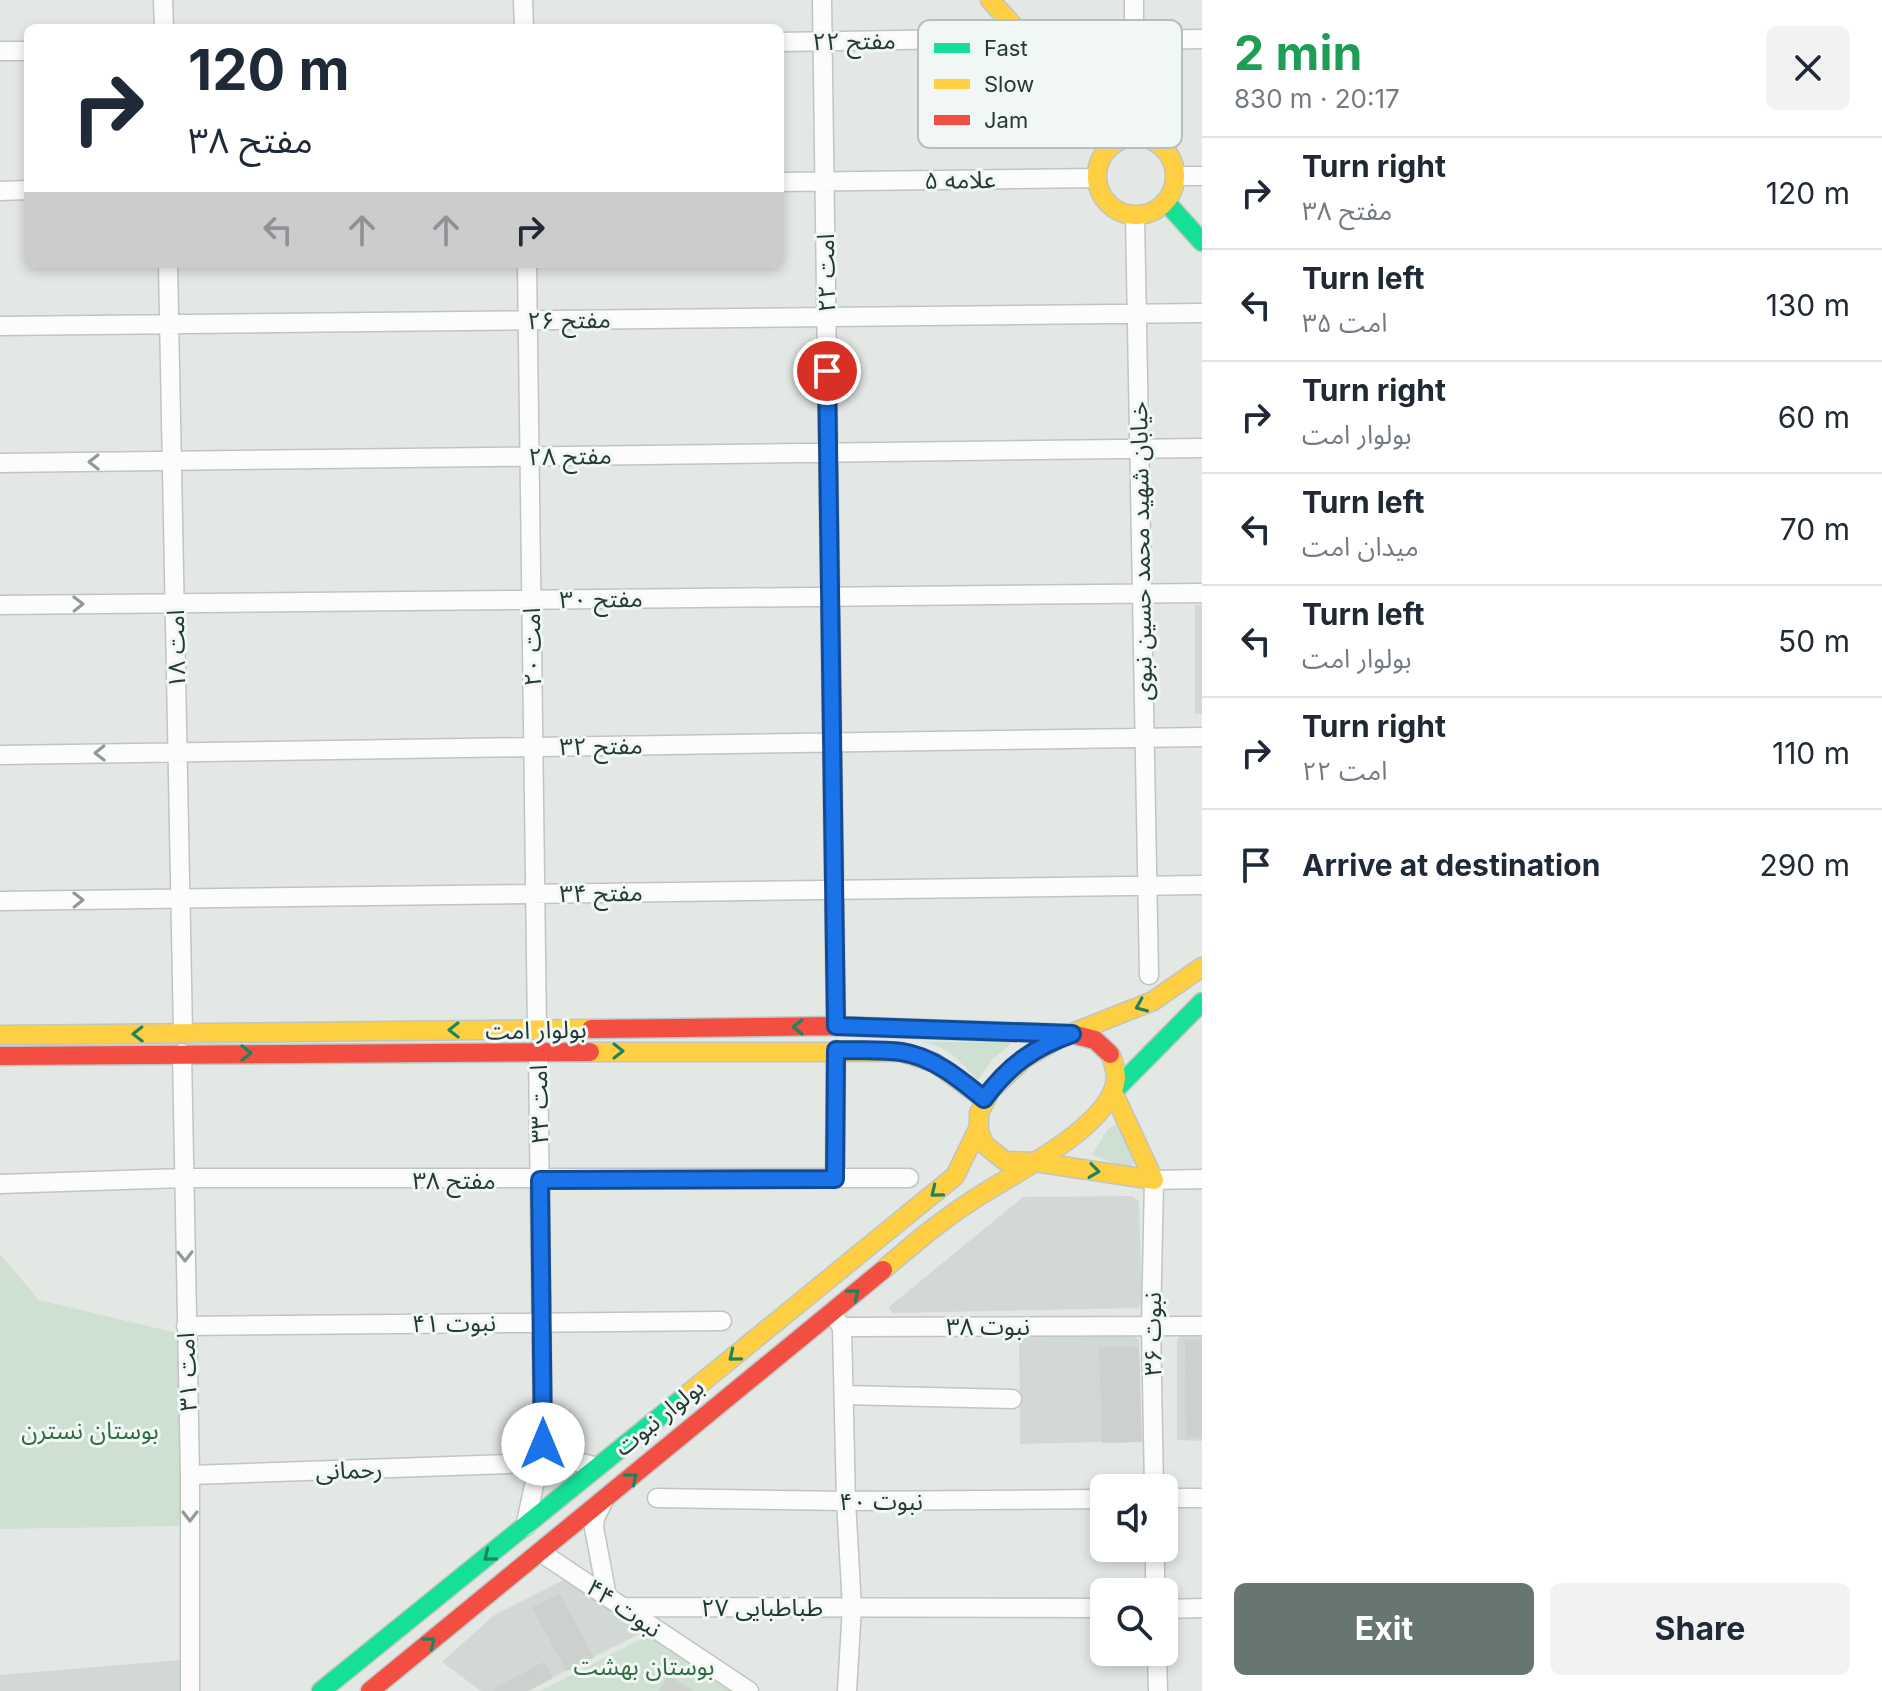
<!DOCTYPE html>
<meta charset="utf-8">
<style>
body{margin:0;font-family:Inter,"Noto Sans Arabic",sans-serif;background:#f2f2f3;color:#1f2937;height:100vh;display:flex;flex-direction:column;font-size:30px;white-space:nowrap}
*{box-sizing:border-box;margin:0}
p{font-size:26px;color:#747a83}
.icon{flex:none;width:44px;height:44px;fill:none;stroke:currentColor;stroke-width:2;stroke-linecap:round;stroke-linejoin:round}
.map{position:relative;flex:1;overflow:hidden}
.details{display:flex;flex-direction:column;background:#fff;width:680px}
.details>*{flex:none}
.banner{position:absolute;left:24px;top:24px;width:760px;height:244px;border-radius:12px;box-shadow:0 4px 12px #0003;background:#fff;color:#1f2937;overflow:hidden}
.fabs{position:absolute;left:1090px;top:1474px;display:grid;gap:16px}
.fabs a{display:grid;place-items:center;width:88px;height:88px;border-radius:12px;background:#fff;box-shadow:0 4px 12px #0003;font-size:40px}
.pin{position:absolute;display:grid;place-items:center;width:68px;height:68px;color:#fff;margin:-34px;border:4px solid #fff;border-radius:50%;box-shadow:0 2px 8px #0007}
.me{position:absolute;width:88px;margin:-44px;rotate:0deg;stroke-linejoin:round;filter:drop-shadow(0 0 6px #0008)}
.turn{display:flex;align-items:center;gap:28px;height:168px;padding:0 32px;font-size:36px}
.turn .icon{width:104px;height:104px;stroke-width:2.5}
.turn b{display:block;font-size:56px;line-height:68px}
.lanes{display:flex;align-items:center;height:76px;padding:0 32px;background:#0003;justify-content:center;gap:40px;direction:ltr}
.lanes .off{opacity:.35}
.round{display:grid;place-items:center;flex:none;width:84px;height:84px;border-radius:12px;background:#f2f2f3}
.summary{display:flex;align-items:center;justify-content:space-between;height:136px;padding:0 32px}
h1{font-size:48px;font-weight:700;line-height:60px;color:#1e9e55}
.action{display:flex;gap:16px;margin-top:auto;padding:16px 32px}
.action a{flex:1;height:92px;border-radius:12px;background:#677670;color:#fff;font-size:32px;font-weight:700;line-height:92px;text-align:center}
.action a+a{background:#f2f2f3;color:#1f2937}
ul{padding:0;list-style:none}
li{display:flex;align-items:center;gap:24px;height:112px;padding:0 32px;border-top:2px solid #e0e1e3}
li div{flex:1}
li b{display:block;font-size:30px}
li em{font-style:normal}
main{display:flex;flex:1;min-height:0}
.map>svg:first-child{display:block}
</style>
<main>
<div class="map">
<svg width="1202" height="1691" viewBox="0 0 1202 1691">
<rect width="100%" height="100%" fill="#e3e8e5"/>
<path fill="#d2d9d5" d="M 1195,605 L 1202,605 L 1202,714 L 1195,714 Z
M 1132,1196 L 1139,1201 L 1142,1302 L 1138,1308 L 892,1313 L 889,1307 L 1023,1197 Z
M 1132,1334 L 1139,1340 L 1141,1441 L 1020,1444 L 1019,1335 Z
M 1185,1334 L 1202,1334 L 1202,1441 L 1177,1440 L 1177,1339 Z
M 567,1578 L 641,1633 L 526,1691 L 481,1691 L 442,1662 L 493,1616 Z
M 181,1660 L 182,1691 L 0,1691 L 0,1675 Z"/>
<path fill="#cee0d1" d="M 923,1042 L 1013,1042 L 992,1060 L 977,1081 C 962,1062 948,1047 923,1042 Z
M 1122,1121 L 1140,1158 L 1129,1169 L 1092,1155 L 1108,1129 Z
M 0,1254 L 39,1300 L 181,1334 L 180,1526 L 0,1529 Z
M 649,1635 L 730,1691 L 540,1691 Z"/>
<path fill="#ccd1ce" stroke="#ccd1ce" stroke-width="2" d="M 1186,1341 L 1202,1341 L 1202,1436 L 1187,1436 Z
M 1100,1348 L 1138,1348 L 1141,1441 L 1103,1442 Z
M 559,1595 L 593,1657 L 567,1670 L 533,1608 Z
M 544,1663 L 551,1678 L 526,1691 L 496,1691 L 495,1689 Z
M 669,1676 L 691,1691 L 660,1691 Z"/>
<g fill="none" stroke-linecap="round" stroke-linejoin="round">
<defs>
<path id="street" d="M 163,0 L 164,28
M 523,0 L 524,28
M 822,0 L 836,1026
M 1134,0 L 1134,136
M 1134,40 L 1202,39
M 780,42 L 1023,38
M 0,51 L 28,51
M 1176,176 L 1202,176
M 780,182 L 1096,178
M 0,191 L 28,190
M 1135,216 L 1149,975
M 168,264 L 183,1033
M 527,264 L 537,1030
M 0,326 L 1202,313
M 0,463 L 1202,448
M 0,605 L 1202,593
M 0,755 L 1202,737
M 0,901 L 1202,885
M 182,1053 L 190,1475 L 190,1691
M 835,1179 L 836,1050
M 0,1184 L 184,1178 L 909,1178
M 831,1313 L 842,1327 L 1202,1326
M 186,1326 L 722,1321
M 842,1327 L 846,1501 L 852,1607 L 847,1691
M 844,1395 L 1012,1399
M 543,1444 L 563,1458 L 597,1467
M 190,1475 L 509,1464
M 1154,1488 L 1151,1325 L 1154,1180 L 1202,1179
M 657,1498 L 846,1501 L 1104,1499
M 1164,1498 L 1202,1498
M 603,1502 L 595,1518 L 594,1528 L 607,1596
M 525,1527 L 543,1444 L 538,1052
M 1155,1548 L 1155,1592
M 540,1552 L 749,1691
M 624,1607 L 1104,1608
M 1164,1609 L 1202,1608
M 1157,1652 L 1158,1691"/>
<path id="fast" d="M 1166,202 L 1202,242
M 1113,1092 L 1202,1002
M 321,1691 L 689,1393"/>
<path id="slow" d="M 990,0 L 1118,140
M1097 176a39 39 0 1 1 78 0a39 39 0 1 1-78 0Z
M 0,1035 L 591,1029
M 590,1052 L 901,1052 L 935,1063 L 984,1099
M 1113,1092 L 1154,1180
M 1154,1180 L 1035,1162 L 1005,1161 L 984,1144 L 979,1131 L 979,1113 L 991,1090 L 1024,1059 L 1062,1037 L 1153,1001 L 1202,967
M 883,1270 C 911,1246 939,1222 970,1202 C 1007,1176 1112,1128 1116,1078 C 1116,1071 1113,1060 1110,1054
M 689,1393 L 955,1176 L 978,1129"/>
<path id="jam" d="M 591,1029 L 836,1026 L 1072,1034 L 1095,1040 L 1110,1054
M 0,1056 L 590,1052
M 370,1691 L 883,1270"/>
</defs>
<use href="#street" stroke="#c0c5c2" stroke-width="21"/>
<use href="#fast" stroke="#c0c5c2" stroke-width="21"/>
<use href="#slow" stroke="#c0c5c2" stroke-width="21"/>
<use href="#jam" stroke="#c0c5c2" stroke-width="21"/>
<use href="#street" stroke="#fbfcfb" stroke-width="18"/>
<use href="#fast" stroke="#16e098" stroke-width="18"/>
<use href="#slow" stroke="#ffcf43" stroke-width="18"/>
<use href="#jam" stroke="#f24e42" stroke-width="18"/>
</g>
<defs><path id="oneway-chevron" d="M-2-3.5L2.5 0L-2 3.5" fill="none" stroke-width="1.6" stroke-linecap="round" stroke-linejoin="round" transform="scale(2)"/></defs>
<g stroke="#909a96">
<use href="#oneway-chevron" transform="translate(94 462) rotate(179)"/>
<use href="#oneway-chevron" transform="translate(78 604) rotate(-1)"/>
<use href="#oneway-chevron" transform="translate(100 753) rotate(179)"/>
<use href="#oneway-chevron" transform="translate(78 900) rotate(-1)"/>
<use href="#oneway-chevron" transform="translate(185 1256) rotate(89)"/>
<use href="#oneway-chevron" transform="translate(190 1516) rotate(90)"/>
</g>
<g stroke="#1e845f">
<use href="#oneway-chevron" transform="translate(1141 1006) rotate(157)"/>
<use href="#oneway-chevron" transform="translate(798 1027) rotate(179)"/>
<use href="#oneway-chevron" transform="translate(454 1030) rotate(179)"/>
<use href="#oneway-chevron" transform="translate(138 1034) rotate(179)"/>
<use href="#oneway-chevron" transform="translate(618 1051)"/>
<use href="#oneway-chevron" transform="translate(246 1053)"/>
<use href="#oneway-chevron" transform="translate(1094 1171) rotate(8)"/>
<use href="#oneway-chevron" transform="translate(936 1192) rotate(141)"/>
<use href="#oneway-chevron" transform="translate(854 1294) rotate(-39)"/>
<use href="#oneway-chevron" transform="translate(734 1356) rotate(141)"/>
<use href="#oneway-chevron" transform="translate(632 1478) rotate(-40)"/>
<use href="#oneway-chevron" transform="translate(489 1556) rotate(141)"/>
<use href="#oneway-chevron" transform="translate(430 1642) rotate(-39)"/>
</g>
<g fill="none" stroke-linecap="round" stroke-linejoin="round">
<defs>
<path id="route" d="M 543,1444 L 540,1180 L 835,1179 L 836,1050 C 857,1051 880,1049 901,1052 C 932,1056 960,1079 984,1099 C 1008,1066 1034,1047 1072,1034 L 836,1026 L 827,371"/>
</defs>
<use href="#route" stroke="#114b97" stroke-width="20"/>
<use href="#route" stroke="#1a73e8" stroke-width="14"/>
</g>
<g text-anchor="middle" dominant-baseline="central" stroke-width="6" stroke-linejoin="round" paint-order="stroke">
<g font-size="24" fill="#243931" stroke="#f1f7f4">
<text transform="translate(854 41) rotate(-1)">مفتح ۲۲</text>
<text transform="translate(960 180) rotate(-1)">علامه ۵</text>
<text transform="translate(826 273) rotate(-91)">امت ۲۲</text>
<text transform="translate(569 320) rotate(-1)">مفتح ۲۶</text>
<text transform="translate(570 456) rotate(-1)">مفتح ۲۸</text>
<text transform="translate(1141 551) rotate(-91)">خیابان شهید محمد حسین نبوی</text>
<text transform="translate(601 599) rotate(-1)">مفتح ۳۰</text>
<text transform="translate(532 647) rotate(-91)">امت ۲۰</text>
<text transform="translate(176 649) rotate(-91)">امت ۱۸</text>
<text transform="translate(601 746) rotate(-1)">مفتح ۳۲</text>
<text transform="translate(601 893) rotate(-1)">مفتح ۳۴</text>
<text transform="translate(536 1030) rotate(-1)">بولوار امت</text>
<text transform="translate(539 1104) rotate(-91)">امت ۳۳</text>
<text x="454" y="1180">مفتح ۳۸</text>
<text transform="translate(454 1323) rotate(-1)">نبوت ۴۱</text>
<text x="988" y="1326">نبوت ۳۸</text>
<text transform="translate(1152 1334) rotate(-90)">نبوت ۳۶</text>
<text transform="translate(187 1372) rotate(-92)">امت ۳۱</text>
<text transform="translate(659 1417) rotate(-39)">بولوار نبوت</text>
<text transform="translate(349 1470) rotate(-2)">رحمانی</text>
<text x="881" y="1501">نبوت ۴۰</text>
<text x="762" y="1607">طباطبایی ۲۷</text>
<text transform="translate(624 1608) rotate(34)">نبوت ۴۴</text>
</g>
<g font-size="24" fill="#326b43" stroke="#f1f7f4">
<text x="90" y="1430">بوستان نسترن</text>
<text x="644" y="1666">بوستان بهشت</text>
</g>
</g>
<rect x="918" y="20" width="264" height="128" rx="12" fill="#f1f7f4" stroke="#b4beba" stroke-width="2"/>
<rect x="934" y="43" width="36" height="10" fill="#16e098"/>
<rect x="934" y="79" width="36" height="10" fill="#ffcf43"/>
<rect x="934" y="115" width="36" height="10" fill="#f24e42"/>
<g font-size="22" fill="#243931">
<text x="984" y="56">Fast</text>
<text x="984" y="92">Slow</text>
<text x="984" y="128">Jam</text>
</g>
</svg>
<div class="fabs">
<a><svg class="icon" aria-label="sound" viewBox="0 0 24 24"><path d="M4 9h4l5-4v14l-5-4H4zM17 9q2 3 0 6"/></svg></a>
<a><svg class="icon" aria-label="search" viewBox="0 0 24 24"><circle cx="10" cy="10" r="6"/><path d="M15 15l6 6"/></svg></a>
</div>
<div class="pin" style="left:827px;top:371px;background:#d93025"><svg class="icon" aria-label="arrive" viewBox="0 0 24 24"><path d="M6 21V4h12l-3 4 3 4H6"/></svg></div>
<svg class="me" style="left:543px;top:1444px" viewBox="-20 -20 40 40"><circle r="19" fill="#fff"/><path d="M0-13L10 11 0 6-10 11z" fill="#1a73e8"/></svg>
<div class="banner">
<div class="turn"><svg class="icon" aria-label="right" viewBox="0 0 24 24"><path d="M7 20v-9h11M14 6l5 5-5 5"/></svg><div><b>120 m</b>مفتح ۳۸</div></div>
<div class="lanes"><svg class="icon off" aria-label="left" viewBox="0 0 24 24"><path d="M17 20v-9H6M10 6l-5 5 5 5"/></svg><svg class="icon off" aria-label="ahead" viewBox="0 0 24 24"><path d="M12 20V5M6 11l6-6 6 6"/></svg><svg class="icon off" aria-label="ahead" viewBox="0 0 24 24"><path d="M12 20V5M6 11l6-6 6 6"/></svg><svg class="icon" aria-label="right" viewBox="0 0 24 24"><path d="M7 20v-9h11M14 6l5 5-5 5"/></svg></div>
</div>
</div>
<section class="details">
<div class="summary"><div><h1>2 min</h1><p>830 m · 20:17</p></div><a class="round"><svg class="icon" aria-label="close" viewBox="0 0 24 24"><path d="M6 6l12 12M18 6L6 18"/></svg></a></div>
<ul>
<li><svg class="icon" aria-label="right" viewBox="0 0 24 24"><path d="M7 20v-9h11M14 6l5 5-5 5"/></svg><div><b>Turn right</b><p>مفتح ۳۸</p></div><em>120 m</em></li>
<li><svg class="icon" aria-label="left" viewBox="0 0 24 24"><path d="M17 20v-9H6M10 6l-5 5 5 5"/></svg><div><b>Turn left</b><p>امت ۳۵</p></div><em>130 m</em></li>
<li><svg class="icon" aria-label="right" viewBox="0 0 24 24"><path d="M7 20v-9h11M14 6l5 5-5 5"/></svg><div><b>Turn right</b><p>بولوار امت</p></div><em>60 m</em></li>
<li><svg class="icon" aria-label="left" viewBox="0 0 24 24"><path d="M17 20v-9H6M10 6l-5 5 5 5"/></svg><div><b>Turn left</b><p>میدان امت</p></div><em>70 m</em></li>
<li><svg class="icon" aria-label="left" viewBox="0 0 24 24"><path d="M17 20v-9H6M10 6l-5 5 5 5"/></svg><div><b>Turn left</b><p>بولوار امت</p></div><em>50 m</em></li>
<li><svg class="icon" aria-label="right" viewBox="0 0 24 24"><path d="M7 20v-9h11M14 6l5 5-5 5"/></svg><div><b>Turn right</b><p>امت ۲۲</p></div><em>110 m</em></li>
<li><svg class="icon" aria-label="arrive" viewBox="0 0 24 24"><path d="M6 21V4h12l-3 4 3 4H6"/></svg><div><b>Arrive at destination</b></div><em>290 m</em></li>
</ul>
<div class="action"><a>Exit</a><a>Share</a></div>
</section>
</main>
